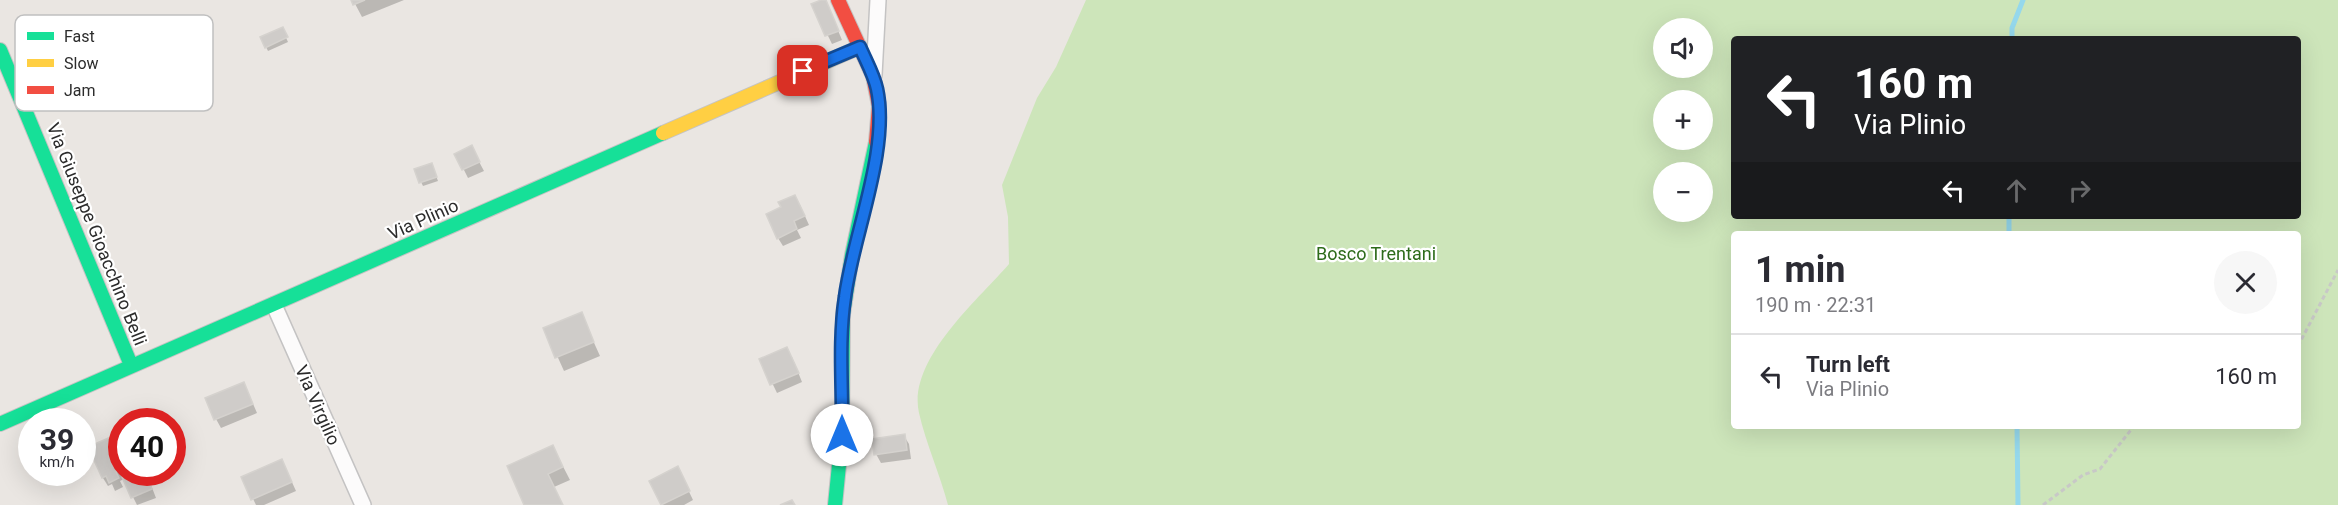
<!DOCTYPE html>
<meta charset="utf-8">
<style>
body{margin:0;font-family:Roboto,sans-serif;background:#f7f7f7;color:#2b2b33;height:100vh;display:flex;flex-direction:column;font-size:22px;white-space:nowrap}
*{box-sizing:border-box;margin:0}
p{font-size:20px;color:#7c7c81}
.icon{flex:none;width:33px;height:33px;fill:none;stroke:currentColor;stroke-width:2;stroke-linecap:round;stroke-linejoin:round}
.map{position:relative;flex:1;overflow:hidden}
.drawer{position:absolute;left:1731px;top:231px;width:570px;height:198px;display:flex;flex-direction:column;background:#fff;border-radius:6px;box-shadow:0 6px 24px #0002}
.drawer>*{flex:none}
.top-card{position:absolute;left:1731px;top:36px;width:570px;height:183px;border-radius:6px;box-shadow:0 6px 24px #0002;background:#202124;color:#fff;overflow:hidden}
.controls{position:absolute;left:1653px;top:18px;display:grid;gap:12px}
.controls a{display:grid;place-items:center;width:60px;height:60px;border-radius:50%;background:#fff;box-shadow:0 6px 24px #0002;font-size:30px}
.speed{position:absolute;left:18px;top:408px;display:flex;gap:12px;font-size:30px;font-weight:700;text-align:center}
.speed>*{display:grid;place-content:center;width:78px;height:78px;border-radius:50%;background:#fff;box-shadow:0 6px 24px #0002;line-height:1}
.speed small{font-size:15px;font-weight:400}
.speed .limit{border:9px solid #d22;background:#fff;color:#111}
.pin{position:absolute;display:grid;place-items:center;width:51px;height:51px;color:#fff;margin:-26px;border-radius:12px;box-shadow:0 3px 9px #0006}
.me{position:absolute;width:66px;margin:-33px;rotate:0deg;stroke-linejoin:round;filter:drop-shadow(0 0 4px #0008)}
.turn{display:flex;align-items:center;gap:21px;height:126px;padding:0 24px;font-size:27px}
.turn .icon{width:78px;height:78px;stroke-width:2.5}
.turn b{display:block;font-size:42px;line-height:51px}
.lanes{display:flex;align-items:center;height:57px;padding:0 24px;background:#0003;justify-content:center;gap:30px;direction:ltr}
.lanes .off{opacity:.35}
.round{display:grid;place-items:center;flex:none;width:63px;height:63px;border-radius:32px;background:#f7f7f7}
.headline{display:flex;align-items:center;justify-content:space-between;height:102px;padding:0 24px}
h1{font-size:36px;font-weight:700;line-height:45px}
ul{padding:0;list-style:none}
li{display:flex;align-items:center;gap:18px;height:84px;padding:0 24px;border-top:2px solid #e1e1e2}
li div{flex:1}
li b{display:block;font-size:22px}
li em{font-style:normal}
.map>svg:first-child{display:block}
</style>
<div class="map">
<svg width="2338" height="505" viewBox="0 0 2338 505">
<rect width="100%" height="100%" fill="#eae6e2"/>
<path fill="#cde5ba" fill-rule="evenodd" d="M 1086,0 L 2338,0 L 2338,505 L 948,505 C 940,474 926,444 919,413 C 907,360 978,300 1009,264 L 1008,217 L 1002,185 L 1037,98 L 1056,67 ZM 1664,28 L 1702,28 L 1702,68 L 1664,68 ZM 1734,39 L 2298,39 L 2298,216 L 1734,216 ZM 1664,100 L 1702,100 L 1702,140 L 1664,140 ZM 1664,172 L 1702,172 L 1702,212 L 1664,212 ZM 1734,234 L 2298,234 L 2298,426 L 1734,426 Z"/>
<path fill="#0003" d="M 353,0 L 404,0 L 362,17 Z
M 813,5 L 829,9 L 842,40 L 832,44 Z
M 282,29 L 288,42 L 268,51 L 266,47 Z
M 456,154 L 476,156 L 484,171 L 468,178 Z
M 433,168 L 438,181 L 423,186 L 421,182 Z
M 800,205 L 809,225 L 797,230 L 801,238 L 783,246 L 778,238 Z
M 581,314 L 600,356 L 564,371 L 545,329 Z
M 792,357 L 802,382 L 777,393 L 761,360 Z
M 248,392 L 257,413 L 221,428 L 216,419 Z
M 904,436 L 909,444 L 911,459 L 881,463 L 876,454 Z
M 116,444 L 122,445 L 122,472 L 146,472 L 156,498 L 137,505 L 124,479 L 120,481 L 123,487 L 115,491 L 112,484 L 108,486 L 103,478 Z
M 553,447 L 570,480 L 554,487 L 563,505 L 526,505 Z
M 286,469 L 296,491 L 264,505 L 256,505 L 243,478 Z
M 682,477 L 693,500 L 684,505 L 662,505 L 651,482 Z"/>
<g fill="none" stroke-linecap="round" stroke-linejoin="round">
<path stroke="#95d8ec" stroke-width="5" d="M 2012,39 L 2012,28 L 2023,0
M 2009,234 L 2009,216
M 2017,426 L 2018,505"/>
</g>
<path fill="#cfccc9" stroke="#d5d2ce" stroke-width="1.5" d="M 351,0 L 365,0 L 353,5 Z
M 821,0 L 826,0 L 839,31 L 825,36 L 811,4 Z
M 283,27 L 288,37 L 265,48 L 260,37 Z
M 472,145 L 480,162 L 462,170 L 454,154 Z
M 432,163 L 437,177 L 419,183 L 414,169 Z
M 795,195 L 805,216 L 794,221 L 797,229 L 777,239 L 766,214 L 781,207 L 778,202 Z
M 582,312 L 594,342 L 555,358 L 543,328 Z
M 787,347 L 799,373 L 770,385 L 759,359 Z
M 244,382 L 253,404 L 214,420 L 205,398 Z
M 152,415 L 155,422 L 144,422 L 143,419 Z
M 905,434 L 907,450 L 874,455 L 872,439 Z
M 113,436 L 116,442 L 120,441 L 122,443 L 122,469 L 116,472 L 119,478 L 109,483 L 106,476 L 102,478 L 88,447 Z
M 553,445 L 563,467 L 548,474 L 563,505 L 524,505 L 507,466 Z
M 282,459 L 292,482 L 251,500 L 241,477 Z
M 678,466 L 690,491 L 661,505 L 649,481 Z
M 146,472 L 152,489 L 131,498 L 122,477 L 130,472 Z
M 792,500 L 795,505 L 780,505 Z"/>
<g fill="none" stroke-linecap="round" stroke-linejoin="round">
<defs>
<path id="street" d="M 874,75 L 878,0
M 274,305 L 363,505"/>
<path id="fast" d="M 0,50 L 131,365
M 0,424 L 663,133
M 835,505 L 842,435 L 843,314 L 852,255 L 876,142"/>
<path id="slow" d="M 663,133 L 860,47"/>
<path id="jam" d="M 838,0 L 873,76 L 879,106 L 876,142"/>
</defs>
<use href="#street" stroke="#c4c3c3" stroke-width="18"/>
<use href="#fast" stroke="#c4c3c3" stroke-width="16"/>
<use href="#slow" stroke="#c4c3c3" stroke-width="16"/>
<use href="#jam" stroke="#c4c3c3" stroke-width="16"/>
<path stroke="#c8c8c7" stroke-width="3" stroke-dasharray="4.5 3" stroke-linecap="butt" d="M 2298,346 L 2338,270
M 2043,505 L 2083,475 L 2100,469 L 2134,426"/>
<use href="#street" stroke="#fcfbfb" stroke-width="15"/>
<use href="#fast" stroke="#16e098" stroke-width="14"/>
<use href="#slow" stroke="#ffcf43" stroke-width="14"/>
<use href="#jam" stroke="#f24e42" stroke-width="14"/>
</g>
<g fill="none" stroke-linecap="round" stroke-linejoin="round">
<defs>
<path id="route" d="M 803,71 L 860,47 C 866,61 874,75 877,89 C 890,150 853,235 845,297 C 838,343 843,389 842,435"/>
</defs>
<use href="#route" stroke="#114b97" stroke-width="15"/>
<use href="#route" stroke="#1a73e8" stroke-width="10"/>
</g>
<g text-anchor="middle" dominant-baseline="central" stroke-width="4.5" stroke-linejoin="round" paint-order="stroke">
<g font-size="18" fill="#2c2c2c" stroke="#fff">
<text transform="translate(423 219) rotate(-24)">Via Plinio</text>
<text transform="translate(97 234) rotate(68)">Via Giuseppe Gioacchino Belli</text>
<text transform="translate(318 405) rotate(66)">Via Virgilio</text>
</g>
<g font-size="18" fill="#2d6b1a" stroke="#fff">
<text x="1376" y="253">Bosco Trentani</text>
</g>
</g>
<rect x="15" y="15" width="198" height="96" rx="9" fill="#fff" stroke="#c0c0c0" stroke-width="1.5"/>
<rect x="27" y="32" width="27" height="8" fill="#16e098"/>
<rect x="27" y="59" width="27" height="8" fill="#ffcf43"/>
<rect x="27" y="86" width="27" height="8" fill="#f24e42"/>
<g font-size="16" fill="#2c2c2c">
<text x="64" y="42">Fast</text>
<text x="64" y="69">Slow</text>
<text x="64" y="96">Jam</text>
</g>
</svg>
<div class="controls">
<a><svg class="icon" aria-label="sound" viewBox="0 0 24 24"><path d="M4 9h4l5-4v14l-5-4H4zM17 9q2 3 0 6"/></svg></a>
<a>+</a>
<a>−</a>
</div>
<div class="speed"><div>39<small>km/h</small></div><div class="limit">40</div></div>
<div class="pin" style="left:803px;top:71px;background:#d93025"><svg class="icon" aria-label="arrive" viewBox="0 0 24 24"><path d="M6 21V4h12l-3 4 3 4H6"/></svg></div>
<svg class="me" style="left:842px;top:435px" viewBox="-20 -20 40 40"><circle r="19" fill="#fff"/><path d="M0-13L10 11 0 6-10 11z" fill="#1a73e8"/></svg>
<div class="top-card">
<div class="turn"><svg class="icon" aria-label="left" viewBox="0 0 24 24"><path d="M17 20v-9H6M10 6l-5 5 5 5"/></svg><div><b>160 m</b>Via Plinio</div></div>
<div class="lanes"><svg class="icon" aria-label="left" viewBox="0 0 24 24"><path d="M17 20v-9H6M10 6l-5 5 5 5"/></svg><svg class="icon off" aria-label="ahead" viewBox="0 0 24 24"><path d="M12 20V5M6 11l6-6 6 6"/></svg><svg class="icon off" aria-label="right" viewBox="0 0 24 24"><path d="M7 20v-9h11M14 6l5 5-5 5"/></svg></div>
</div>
<section class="drawer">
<div class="headline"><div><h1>1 min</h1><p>190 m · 22:31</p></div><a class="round"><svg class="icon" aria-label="close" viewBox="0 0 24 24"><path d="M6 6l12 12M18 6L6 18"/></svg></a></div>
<ul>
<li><svg class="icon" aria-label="left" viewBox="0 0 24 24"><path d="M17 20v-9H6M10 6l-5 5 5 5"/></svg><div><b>Turn left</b><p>Via Plinio</p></div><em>160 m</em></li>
</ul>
</section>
</div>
